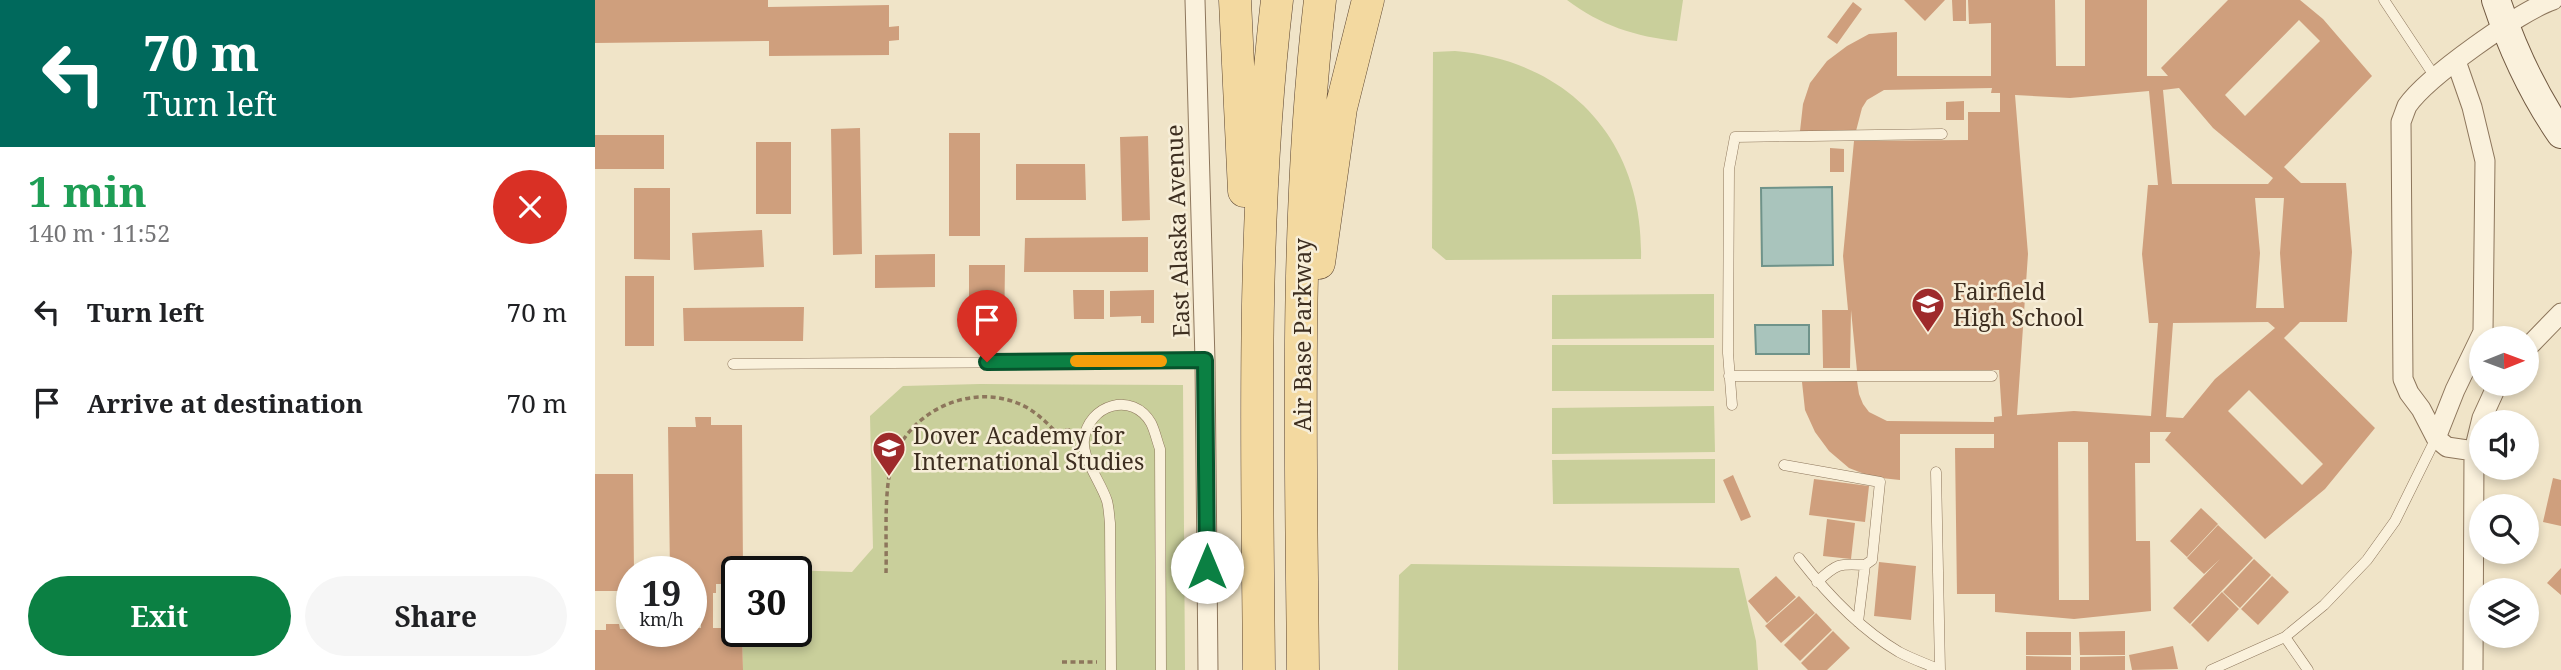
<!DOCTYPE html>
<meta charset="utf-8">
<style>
body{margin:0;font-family:"Noto Serif",serif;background:#f6f6f6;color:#202124;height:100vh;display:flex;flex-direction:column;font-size:26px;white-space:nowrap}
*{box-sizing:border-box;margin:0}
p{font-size:23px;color:#757577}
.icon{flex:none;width:38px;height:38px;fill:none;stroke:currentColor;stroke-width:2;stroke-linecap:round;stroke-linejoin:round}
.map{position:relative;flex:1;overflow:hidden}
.sheet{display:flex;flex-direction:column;background:#fff;width:595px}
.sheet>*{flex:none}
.banner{background:#00695c;color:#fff;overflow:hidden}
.needle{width:46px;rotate:89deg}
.fabs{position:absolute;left:1874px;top:326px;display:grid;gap:14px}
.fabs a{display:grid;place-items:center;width:70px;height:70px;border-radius:50%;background:#fff;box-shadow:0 4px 10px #0003;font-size:35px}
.speed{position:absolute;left:21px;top:556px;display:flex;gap:14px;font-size:35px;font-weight:700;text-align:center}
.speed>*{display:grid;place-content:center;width:91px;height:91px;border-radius:50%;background:#fff;box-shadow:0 4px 10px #0003;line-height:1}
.speed small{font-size:18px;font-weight:400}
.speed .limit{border:4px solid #111;border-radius:10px;background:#fff;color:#111}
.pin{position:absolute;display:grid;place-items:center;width:60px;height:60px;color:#fff;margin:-72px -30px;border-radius:50% 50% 50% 0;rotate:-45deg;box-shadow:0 0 7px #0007}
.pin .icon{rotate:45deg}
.me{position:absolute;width:77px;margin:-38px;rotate:0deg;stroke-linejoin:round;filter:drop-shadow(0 0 5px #0008)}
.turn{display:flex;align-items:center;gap:24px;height:147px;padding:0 28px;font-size:32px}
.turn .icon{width:91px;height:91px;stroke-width:2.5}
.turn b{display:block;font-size:49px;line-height:60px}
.round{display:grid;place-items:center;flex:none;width:74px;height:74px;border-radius:37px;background:#f6f6f6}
.overview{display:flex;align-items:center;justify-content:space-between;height:119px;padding:0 28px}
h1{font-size:42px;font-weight:700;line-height:52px;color:#1e9e55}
.cta{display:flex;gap:14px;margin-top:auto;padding:14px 28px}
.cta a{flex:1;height:80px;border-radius:42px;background:#0b8043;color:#fff;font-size:28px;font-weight:700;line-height:80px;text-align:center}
.cta a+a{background:#f6f6f6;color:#202124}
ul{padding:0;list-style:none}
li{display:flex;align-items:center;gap:21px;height:91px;padding:0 28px}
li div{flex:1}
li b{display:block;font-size:26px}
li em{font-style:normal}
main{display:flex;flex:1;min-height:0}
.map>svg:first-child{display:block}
</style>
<main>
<section class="sheet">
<div class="banner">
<div class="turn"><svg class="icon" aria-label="left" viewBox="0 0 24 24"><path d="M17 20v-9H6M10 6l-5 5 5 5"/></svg><div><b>70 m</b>Turn left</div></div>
</div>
<div class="overview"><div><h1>1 min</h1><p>140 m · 11:52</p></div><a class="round" style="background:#d93025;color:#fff"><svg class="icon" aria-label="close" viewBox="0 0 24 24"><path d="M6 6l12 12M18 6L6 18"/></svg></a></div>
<ul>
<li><svg class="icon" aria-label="left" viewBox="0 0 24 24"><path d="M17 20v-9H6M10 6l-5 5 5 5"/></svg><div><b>Turn left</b></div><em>70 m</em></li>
<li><svg class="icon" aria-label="arrive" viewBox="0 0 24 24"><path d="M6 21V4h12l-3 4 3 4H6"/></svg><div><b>Arrive at destination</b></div><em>70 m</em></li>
</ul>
<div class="cta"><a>Exit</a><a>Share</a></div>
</section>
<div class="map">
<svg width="1966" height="670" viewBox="0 0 1966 670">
<rect width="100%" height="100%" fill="#f0e4c8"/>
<path fill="#c9cf9b" d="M 972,0 L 1088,0 L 1082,41 C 1041,37 1005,25 972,0 Z
M 860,51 C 976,61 1049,142 1046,259 L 851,260 L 837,248 L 838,52 Z
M 1119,294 L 1119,338 L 957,339 L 957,295 Z
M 1119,345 L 1119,391 L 957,391 L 957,345 Z
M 385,384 L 588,385 L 590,670 L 148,670 L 147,632 L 201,632 L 201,572 L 181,572 L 189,570 L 257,572 L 278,548 L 275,416 L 308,386 Z
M 1119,406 L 1120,452 L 957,454 L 957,408 Z
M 1120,459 L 1120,503 L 958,504 L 957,460 Z
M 816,564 L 1144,568 L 1161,641 L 1163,670 L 803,670 L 804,575 Z"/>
<path fill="#a9c4bc" stroke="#6f938a" stroke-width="2" d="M 1237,187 L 1238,265 L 1167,266 L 1166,188 Z
M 1160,325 L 1214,325 L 1214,354 L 1161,354 Z"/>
<path fill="#cf9f7d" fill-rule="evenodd" d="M 0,0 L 173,0 L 173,7 L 294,5 L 294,27 L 304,26 L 304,40 L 294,41 L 294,55 L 174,56 L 174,41 L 0,43 Z
M 1309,0 L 1350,0 L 1330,21 Z
M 1357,0 L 1371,0 L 1371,21 L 1358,21 Z
M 1373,0 L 1460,0 L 1461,66 L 1490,66 L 1490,0 L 1552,0 L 1552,76 L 1573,76 L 1566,68 L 1633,0 L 1705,0 L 1728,19 L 1777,76 L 1689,167 L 1706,183 L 1751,183 L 1757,252 L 1752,322 L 1705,322 L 1689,338 L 1780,428 L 1730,489 L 1670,539 L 1570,440 L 1576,432 L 1555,432 L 1555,463 L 1540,463 L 1541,541 L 1555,541 L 1556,611 L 1479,619 L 1400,612 L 1400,594 L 1362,594 L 1360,448 L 1399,448 L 1399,434 L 1305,434 L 1305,480 L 1277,477 L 1254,468 L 1234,451 L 1220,432 L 1210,410 L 1207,382 L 1262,381 L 1264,394 L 1268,404 L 1274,412 L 1292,421 L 1399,422 L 1399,417 L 1407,416 L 1404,370 L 1262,371 L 1256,310 L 1255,368 L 1228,368 L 1228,365 L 1227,310 L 1253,310 L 1248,256 L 1259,141 L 1373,140 L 1373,112 L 1405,112 L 1405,93 L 1396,93 L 1397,88 L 1289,90 L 1272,100 L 1267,108 L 1261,131 L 1205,131 L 1208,104 L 1215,83 L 1232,61 L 1252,46 L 1274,34 L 1302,32 L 1302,76 L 1396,76 L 1396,23 L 1374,24 ZM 1704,20 L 1725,41 L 1650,116 L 1630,95 ZM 1584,88 L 1618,128 L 1678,178 L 1673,184 L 1577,184 L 1568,90 ZM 1554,91 L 1563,185 L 1553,185 L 1547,254 L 1554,323 L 1563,323 L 1556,416 L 1479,411 L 1422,415 L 1433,254 L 1420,95 L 1475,98 ZM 1660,198 L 1689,198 L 1685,253 L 1689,308 L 1661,308 L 1665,253 ZM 1673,322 L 1680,328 L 1620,379 L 1588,418 L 1571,417 L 1578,323 ZM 1654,390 L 1728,464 L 1707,485 L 1633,411 ZM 1463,442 L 1493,442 L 1494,600 L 1464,600 Z
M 1258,2 L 1267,9 L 1242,44 L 1232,37 Z
M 1369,101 L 1369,120 L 1351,120 L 1351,102 Z
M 265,128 L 267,254 L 238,255 L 236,129 Z
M 354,133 L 385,133 L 385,236 L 354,236 Z
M 0,135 L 69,135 L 69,169 L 0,169 Z
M 553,136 L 555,220 L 527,221 L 525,137 Z
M 161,142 L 196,142 L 196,214 L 161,214 Z
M 1235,148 L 1249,149 L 1249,172 L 1235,172 Z
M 421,164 L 490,164 L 491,200 L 421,200 Z
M 39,188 L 75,188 L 75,260 L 39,259 Z
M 167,230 L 169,267 L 99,270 L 97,233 Z
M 553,237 L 553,272 L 429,272 L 430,238 Z
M 340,254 L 340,287 L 280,288 L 280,255 Z
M 374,265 L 410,265 L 409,336 L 374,336 Z
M 30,276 L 59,276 L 59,346 L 30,346 Z
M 478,290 L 509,290 L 509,319 L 479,319 Z
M 559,290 L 559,323 L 546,323 L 546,316 L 515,317 L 515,291 Z
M 209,307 L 208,341 L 89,341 L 88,308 Z
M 100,417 L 116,417 L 116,425 L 147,425 L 148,572 L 142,572 L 142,584 L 121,584 L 121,593 L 118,593 L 118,628 L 142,628 L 142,632 L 147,632 L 148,670 L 0,670 L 0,630 L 11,630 L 11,624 L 24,624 L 25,629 L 37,629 L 37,632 L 96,632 L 96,628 L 106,628 L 106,593 L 102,593 L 102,585 L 96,585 L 96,572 L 75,572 L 73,427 L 101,427 Z
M 0,474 L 38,474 L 39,572 L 37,572 L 37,591 L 0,591 Z
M 1138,475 L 1156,517 L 1146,521 L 1128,480 Z
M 1958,478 L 1966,480 L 1966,526 L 1948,522 Z
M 1219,479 L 1274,486 L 1270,522 L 1214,515 Z
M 1606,508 L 1623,524 L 1592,557 L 1575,541 Z
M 1232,519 L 1260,523 L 1256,559 L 1228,556 Z
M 1623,525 L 1658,558 L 1595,624 L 1578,608 L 1625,559 L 1609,574 L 1592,558 Z
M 1659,559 L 1676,575 L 1645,608 L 1628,592 Z
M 1284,562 L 1321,566 L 1316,620 L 1279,616 Z
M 1966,568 L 1966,595 L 1952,583 Z
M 1181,576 L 1201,597 L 1172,623 L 1153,601 Z
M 1677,576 L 1694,592 L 1663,625 L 1646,609 Z
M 1627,592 L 1644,609 L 1613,642 L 1596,625 Z
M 1204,596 L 1220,613 L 1186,643 L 1170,626 Z
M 1221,613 L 1237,630 L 1205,661 L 1189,645 Z
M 1238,631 L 1255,648 L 1232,670 L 1213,670 L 1206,663 Z
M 1530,631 L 1530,655 L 1485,655 L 1484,632 Z
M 1431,632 L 1476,632 L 1476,655 L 1431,655 Z
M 1578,646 L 1583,669 L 1537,670 L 1534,655 Z
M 1431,656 L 1476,657 L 1476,670 L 1431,670 Z
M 1530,656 L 1530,670 L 1485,670 L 1485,657 Z"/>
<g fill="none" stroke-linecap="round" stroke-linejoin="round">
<defs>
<path id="lane" d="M 1789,0 L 1840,77
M 138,364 L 610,361
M 1134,376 L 1397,376
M 1137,405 L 1133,353 L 1134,169 L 1140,137 L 1347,134
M 1189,465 L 1285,482 L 1277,560 L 1270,565
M 1341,472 L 1345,670
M 1204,558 C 1232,594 1265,629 1304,652 C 1317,659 1332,664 1345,670
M 1222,582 C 1241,564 1244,563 1270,565 L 1263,622
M 1690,637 L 1713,670
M 516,670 L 515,523 C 514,516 514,508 512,501 C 506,482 487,459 489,440 C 493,404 538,391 556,423 C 560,431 562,441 565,449 L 566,670
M 1616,670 L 1690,637 L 1729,605 L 1772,560 L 1800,521 L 1841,438"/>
<path id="street" d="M 600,0 L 610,361 L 613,670
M 1932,348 L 1966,313
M 1841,438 L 1860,390 L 1888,332 L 1890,161 L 1877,107 L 1861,61
M 1879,451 L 1852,447 L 1841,438 L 1826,409 L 1814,393 L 1808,379 L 1806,122 C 1808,117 1810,111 1812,106 C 1832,77 1925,11 1958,0
M 1878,670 L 1879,451 L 1887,418 L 1903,383"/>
<path id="secondary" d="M 1901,0 C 1917,48 1937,92 1966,134"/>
<path id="primary" d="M 640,0 L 649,191
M 724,263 L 746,108 L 773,0
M 664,670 C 662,447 656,222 682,0
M 708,670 C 706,446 699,223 725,0"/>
</defs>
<use href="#lane" stroke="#8d765c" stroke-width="11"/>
<use href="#street" stroke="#8d765c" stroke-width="21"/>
<use href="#secondary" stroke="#6f573f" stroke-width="30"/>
<use href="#primary" stroke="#5b4430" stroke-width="33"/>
<path stroke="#8d765c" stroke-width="3.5" stroke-dasharray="5 3.5" stroke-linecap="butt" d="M 291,573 C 292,541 288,489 298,460 C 317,407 382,381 431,407 C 443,414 451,422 460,431 L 476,430
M 467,662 L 502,662"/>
<use href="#lane" stroke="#faf1dc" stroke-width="10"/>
<use href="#street" stroke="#faf1dc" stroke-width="19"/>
<use href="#secondary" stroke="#faf1dc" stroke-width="28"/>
<use href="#primary" stroke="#f3d9a0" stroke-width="32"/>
</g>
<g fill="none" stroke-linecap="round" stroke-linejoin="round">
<defs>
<path id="route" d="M 392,362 L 610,360 L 612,567"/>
</defs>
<use href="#route" stroke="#07532c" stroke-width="18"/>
<use href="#route" stroke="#0b8043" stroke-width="12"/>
<path stroke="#f59e0b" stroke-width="12" d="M 481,361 L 566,361"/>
</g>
<defs>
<symbol id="school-pin" viewBox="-11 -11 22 30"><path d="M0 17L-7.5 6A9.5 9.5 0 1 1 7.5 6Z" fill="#9e2a2b" stroke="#f7eed8"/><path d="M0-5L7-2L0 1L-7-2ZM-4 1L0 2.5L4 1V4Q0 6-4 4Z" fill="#fff"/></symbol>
</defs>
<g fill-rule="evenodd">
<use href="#school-pin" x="1314" y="285" width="38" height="52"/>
<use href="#school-pin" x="275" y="429" width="38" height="52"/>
</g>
<g text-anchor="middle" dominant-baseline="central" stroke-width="5" stroke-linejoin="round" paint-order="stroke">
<g font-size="23" fill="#3d2e20" stroke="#f7eed8">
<text transform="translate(582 231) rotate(-92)">East Alaska Avenue</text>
<text transform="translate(707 335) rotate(-90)">Air Base Parkway</text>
</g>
<g font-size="23" fill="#3d2e20" stroke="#f7eed8" text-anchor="start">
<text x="1358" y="291">Fairfield<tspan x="1358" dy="26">High School</tspan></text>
<text x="318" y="435">Dover Academy for<tspan x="318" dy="26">International Studies</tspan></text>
</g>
</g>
</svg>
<div class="fabs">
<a><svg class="needle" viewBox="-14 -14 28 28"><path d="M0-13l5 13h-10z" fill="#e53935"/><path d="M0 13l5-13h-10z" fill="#757577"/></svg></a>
<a><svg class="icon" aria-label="sound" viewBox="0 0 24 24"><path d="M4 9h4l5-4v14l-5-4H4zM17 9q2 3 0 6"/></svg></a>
<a><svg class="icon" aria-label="search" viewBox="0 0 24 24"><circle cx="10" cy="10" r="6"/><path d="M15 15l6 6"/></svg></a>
<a><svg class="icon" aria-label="layers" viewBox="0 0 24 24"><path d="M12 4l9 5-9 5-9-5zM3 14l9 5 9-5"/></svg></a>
</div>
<div class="speed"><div>19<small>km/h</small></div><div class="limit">30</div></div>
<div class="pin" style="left:392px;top:362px;background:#d93025"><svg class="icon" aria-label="arrive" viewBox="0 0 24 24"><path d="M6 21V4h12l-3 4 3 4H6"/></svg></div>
<svg class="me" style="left:612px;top:567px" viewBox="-20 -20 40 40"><circle r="19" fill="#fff"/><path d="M0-13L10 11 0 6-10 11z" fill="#0b8043"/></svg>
</div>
</main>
